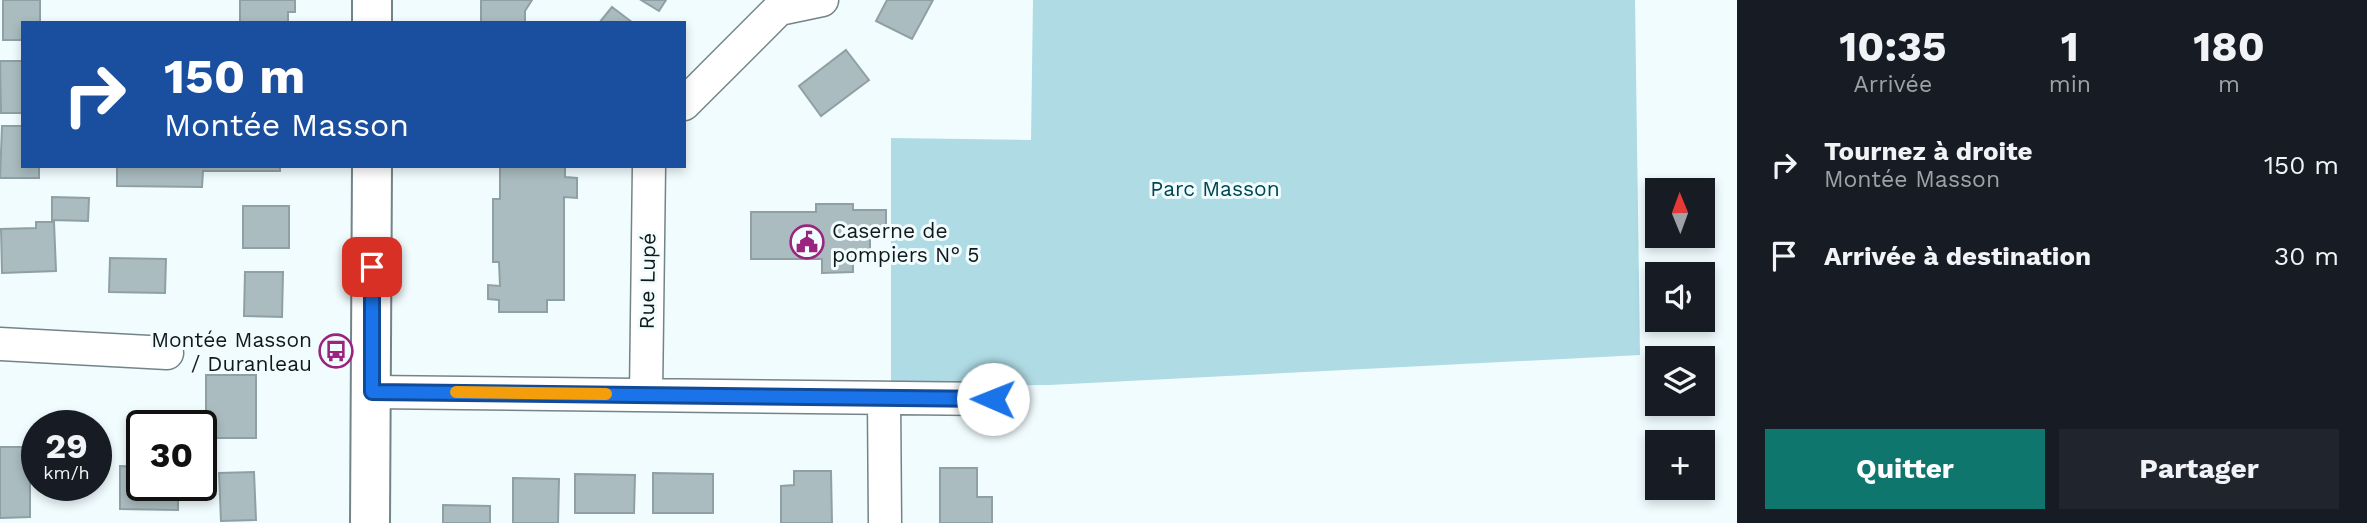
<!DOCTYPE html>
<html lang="fr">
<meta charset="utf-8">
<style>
body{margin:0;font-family:"Work Sans",sans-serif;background:#20242c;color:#f1f3f6;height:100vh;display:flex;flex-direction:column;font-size:26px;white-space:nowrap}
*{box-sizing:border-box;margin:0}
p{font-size:23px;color:#9ea1a6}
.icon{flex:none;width:38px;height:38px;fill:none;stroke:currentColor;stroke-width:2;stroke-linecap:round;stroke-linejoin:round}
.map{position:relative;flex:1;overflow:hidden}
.panel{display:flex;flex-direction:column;background:#171b24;width:630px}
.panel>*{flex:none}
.guide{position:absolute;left:21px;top:21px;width:665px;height:147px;border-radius:0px;box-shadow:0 4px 10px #0003;background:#1a4fa0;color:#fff;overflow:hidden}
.needle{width:46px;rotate:359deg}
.tools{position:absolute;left:1645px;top:178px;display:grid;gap:14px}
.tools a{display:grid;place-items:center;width:70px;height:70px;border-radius:0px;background:#171b24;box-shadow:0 4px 10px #0003;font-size:35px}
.speed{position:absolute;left:21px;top:410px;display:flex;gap:14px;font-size:35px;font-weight:700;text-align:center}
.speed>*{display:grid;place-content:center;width:91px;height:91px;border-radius:50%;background:#171b24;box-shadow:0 4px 10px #0003;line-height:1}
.speed small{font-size:18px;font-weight:400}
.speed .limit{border:4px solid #111;border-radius:10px;background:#fff;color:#111}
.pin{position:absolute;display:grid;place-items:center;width:60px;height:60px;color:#fff;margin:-30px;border-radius:14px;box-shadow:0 4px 10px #0006}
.me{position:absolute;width:77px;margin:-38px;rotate:271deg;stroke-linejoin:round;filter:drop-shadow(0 0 5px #0008)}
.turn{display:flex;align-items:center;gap:24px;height:147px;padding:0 28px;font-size:32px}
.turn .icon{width:91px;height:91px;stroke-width:2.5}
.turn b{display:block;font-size:49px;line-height:60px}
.eta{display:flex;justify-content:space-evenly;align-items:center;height:119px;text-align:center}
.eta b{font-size:42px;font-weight:700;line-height:49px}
.action{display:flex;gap:14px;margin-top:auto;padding:14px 28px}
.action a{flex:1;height:80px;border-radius:0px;background:#0f766e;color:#fff;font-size:28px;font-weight:700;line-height:80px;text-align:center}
.action a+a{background:#20242c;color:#f1f3f6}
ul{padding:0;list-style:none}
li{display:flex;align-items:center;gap:21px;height:91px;padding:0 28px}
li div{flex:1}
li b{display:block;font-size:26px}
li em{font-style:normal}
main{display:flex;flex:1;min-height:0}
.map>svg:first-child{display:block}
</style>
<main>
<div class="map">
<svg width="1737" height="523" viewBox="0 0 1737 523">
<rect width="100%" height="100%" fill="#f1fcfe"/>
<path fill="#afdbe5" d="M 1033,0 L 1635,0 L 1640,355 L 1049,385 L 891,386 L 891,138 L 1031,140 Z"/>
<path fill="#aabcc0" stroke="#8fa0a4" stroke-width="2" d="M 3,0 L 40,0 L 40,23 L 23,23 L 23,40 L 3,40 Z
M 240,0 L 295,0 L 295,12 L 288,12 L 288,23 L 240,23 Z
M 481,0 L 532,0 L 525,11 L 525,23 L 481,23 Z
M 641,0 L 666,0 L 659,11 Z
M 887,0 L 933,0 L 912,39 L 876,21 Z
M 612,7 L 633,23 L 599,23 Z
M 846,50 L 869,80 L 821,116 L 799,86 Z
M 0,61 L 23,61 L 23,113 L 1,113 Z
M 2,126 L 23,126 L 23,166 L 39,166 L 39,178 L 0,178 Z
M 117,166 L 280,166 L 280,171 L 203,171 L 202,187 L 117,186 Z
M 500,166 L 565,166 L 565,177 L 577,178 L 577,198 L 564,197 L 564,300 L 547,300 L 547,312 L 499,312 L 499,300 L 488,299 L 488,285 L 500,286 L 499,262 L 493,262 L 493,199 L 500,199 Z
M 52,197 L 89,198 L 88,221 L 52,220 Z
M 816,204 L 853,204 L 853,210 L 886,210 L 886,235 L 870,234 L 870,257 L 853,257 L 853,272 L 822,273 L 822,259 L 751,259 L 751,212 L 816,212 Z
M 243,206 L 289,206 L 289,248 L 243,248 Z
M 36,222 L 54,222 L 56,271 L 2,273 L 1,229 L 36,228 Z
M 110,258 L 166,259 L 165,293 L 109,292 Z
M 245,272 L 283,272 L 282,317 L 244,316 Z
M 206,375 L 256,375 L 256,438 L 206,438 Z
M 0,447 L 30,447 L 30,517 L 0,518 Z
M 120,466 L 142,467 L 142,485 L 178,485 L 178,510 L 120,509 Z
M 940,468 L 977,468 L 977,497 L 992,497 L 992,523 L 940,523 Z
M 794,471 L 831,471 L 832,523 L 781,523 L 781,486 L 794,485 Z
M 254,472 L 256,520 L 221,521 L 219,473 Z
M 653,473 L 713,474 L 713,513 L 653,513 Z
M 575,474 L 635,475 L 634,513 L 575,513 Z
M 513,478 L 559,479 L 558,523 L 513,523 Z
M 443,505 L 490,506 L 490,523 L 443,523 Z"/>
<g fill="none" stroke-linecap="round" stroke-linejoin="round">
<defs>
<path id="minor" d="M 779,9 L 822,0
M 684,104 L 779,9 L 782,0
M 0,344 L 167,353
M 372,392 L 993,399
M 646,395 L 649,166
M 884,398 L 885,523"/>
<path id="primary" d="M 372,23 L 372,0
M 370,523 L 372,166"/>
</defs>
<use href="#minor" stroke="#738488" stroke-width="35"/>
<use href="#primary" stroke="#738488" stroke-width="42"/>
<use href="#minor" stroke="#fff" stroke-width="32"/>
<use href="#primary" stroke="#fff" stroke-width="38"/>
</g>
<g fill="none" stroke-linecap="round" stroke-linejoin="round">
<defs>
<path id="route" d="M 372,267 L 372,392 L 993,399"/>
</defs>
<use href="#route" stroke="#114b97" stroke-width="18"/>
<use href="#route" stroke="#1a73e8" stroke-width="12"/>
<path stroke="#f59e0b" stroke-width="12" d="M 456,392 L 606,394"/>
</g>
<defs>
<symbol id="civic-ring" viewBox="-11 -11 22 22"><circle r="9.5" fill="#f1fcfe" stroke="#9a247e" stroke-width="1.5"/><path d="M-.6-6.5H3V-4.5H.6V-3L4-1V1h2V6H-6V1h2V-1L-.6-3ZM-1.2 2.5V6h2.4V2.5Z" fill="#9a247e"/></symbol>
<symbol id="bus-ring" viewBox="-11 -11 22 22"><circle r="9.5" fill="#f1fcfe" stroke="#9a247e" stroke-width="1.5"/><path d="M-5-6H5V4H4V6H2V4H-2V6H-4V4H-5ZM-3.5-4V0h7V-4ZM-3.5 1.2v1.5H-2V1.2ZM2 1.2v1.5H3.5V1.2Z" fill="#9a247e"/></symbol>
</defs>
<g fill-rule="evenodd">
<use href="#civic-ring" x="788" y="223" width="38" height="38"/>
<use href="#bus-ring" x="317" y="332" width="38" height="38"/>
</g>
<g text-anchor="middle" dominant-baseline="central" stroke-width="6" stroke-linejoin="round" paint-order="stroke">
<g font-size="21" fill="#004651" stroke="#f1fcfe">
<text x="1215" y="188">Parc Masson</text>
</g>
<g font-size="21" fill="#12191a" stroke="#f1fcfe" text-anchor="start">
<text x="832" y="230">Caserne de<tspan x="832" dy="24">pompiers N° 5</tspan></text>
<text x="312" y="339" text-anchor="end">Montée Masson<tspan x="312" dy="24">/ Duranleau</tspan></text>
</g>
<g font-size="21" fill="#12191a" stroke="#f1fcfe">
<text transform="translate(647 281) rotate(-89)">Rue Lupé</text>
</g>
</g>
</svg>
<div class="tools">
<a><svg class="needle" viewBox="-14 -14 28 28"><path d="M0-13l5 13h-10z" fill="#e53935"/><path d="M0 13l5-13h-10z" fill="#9ea1a6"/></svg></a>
<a><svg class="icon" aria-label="sound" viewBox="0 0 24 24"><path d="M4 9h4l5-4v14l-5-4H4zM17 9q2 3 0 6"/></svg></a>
<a><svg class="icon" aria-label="layers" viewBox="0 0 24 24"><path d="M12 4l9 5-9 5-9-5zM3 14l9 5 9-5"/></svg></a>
<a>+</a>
</div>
<div class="speed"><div>29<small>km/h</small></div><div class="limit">30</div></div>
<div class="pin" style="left:372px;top:267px;background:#d93025"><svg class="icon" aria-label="arrive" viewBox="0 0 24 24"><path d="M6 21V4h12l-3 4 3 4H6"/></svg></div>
<svg class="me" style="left:993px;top:399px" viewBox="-20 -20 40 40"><circle r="19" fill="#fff"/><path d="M0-13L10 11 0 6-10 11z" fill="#1a73e8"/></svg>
<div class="guide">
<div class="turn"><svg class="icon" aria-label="right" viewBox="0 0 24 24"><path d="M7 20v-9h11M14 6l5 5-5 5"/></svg><div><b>150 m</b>Montée Masson</div></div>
</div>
</div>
<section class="panel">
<div class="eta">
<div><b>10:35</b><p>Arrivée</p></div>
<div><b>1</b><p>min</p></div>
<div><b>180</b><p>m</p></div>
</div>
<ul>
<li><svg class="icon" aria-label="right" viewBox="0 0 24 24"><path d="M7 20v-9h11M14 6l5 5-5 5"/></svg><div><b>Tournez à droite</b><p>Montée Masson</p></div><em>150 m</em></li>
<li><svg class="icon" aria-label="arrive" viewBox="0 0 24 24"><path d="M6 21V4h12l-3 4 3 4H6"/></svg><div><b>Arrivée à destination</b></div><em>30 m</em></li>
</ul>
<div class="action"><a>Quitter</a><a>Partager</a></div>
</section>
</main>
